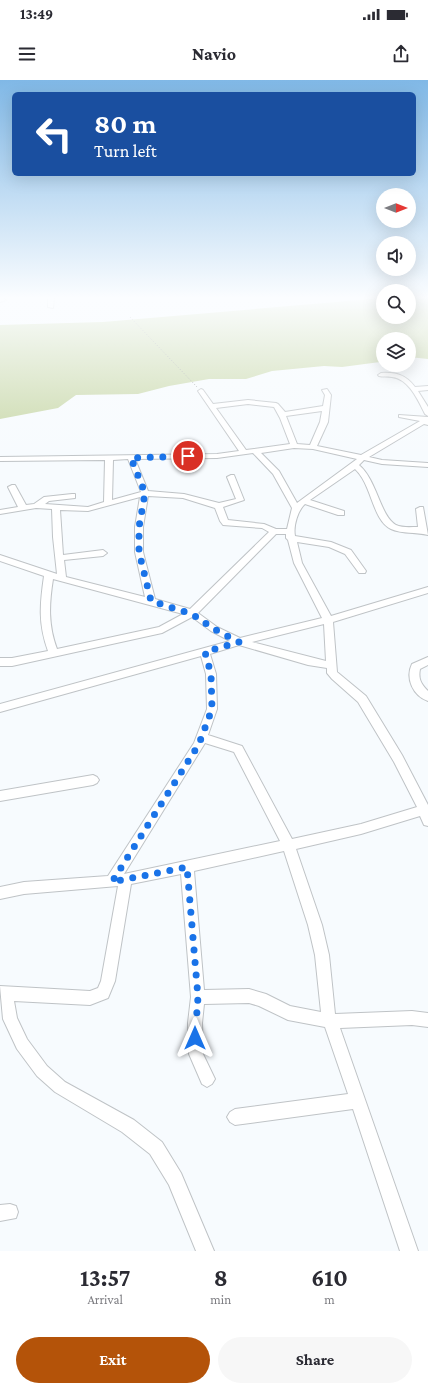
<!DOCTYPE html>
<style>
body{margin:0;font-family:"Crimson Pro",serif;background:#f7f7f7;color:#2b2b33;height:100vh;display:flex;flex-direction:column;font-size:15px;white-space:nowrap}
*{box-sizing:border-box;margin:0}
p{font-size:13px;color:#7c7c81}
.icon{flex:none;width:22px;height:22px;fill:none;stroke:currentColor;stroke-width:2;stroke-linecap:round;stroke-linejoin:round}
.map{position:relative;height:1171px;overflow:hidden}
.side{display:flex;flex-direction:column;background:#fff;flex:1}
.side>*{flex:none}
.guide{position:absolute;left:12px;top:12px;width:404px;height:84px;border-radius:6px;box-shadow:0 4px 16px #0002;background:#1a4fa0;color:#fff;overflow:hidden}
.needle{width:26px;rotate:90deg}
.fabs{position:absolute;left:376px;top:108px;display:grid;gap:8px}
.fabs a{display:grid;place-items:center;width:40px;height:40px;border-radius:50%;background:#fff;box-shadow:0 4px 16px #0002;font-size:20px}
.pin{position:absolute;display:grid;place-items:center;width:34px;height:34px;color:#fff;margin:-17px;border:2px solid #fff;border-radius:50%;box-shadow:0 1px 4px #0007}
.me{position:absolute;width:44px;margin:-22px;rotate:0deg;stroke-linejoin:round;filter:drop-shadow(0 0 3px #0008)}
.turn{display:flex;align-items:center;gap:14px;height:84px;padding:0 16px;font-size:18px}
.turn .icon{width:52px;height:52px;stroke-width:2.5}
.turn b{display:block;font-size:28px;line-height:34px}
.eta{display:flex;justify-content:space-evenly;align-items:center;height:68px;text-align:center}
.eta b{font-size:24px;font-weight:700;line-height:28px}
.button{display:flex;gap:8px;margin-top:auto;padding:8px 16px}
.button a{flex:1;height:46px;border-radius:24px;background:#b45309;color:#fff;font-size:16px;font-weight:700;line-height:46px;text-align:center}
.button a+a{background:#f7f7f7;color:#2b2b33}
.status{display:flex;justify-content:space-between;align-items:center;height:28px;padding:0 20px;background:#fff;direction:ltr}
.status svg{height:11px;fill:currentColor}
header{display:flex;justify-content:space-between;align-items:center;height:52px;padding:0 16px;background:#fff;font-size:18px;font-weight:700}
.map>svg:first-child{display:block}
</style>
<div class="status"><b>13:49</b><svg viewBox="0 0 49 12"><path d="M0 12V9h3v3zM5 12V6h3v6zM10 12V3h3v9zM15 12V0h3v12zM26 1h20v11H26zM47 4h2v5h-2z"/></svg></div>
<header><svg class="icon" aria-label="menu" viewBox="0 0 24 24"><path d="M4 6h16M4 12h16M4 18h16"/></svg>Navio<svg class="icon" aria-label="share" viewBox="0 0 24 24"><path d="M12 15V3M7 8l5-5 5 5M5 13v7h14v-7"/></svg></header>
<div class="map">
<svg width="428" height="1171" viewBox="0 0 428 1171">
<rect width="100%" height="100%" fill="#f7fbfe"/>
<path fill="#c6d6a4" d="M 383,218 L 383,237 L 409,237 L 409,218 L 428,218 L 428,279 L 409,277 L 409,259 L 383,259 L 383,282 L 380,282 L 342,287 L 324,286 L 272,291 L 246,299 L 209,299 L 169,306 L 138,314 L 76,315 L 58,328 L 0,339 L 0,245 L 103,242 Z"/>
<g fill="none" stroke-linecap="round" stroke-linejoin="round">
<defs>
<path id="minor" d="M 0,218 L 5,219 L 6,220 L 0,222 Z
M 48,218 L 54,218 L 53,228 L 48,227 Z
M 381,293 C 396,292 406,295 415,307 L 428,306 L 428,310 L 418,311 L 428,327 L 428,336 L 425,334 C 418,320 409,299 392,297 C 387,296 383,297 379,296 L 378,295 Z
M 201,309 L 203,310 L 213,324 L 248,320 L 276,323 L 278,324 L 285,332 L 323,326 L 325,315 L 322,310 L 327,309 L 331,315 L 328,342 L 317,366 L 361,375 L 420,341 L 399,337 L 399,335 L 428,337 L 428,345 L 424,344 L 369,377 L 382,380 L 428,383 L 428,387 L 382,384 L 364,380 L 359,385 C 377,400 380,436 396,445 C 402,448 411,447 418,447 L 416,429 L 420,427 L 423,427 L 428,455 C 416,452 402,454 391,449 C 372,440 372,404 355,389 L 310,420 L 344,431 L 344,435 L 338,435 L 305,424 C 298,430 293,446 295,456 L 331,462 L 351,470 L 366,491 L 365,493 L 359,493 L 345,474 L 329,467 L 297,462 L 302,483 L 331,536 L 428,507 L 428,513 L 333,542 L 337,592 L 366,616 L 402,675 L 428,725 L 428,746 L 424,745 L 420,736 L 361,754 L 296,769 L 322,845 L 329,875 L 335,934 L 412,931 L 428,933 L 428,947 L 412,945 L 340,948 L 418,1171 L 400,1171 L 353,1029 L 235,1045 L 230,1042 L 227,1037 L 230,1032 L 235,1029 L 348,1014 L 325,947 L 288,940 L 259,926 L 249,923 L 204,924 L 202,943 L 203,974 L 215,999 L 212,1004 L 207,1007 L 202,1004 L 189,974 L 188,943 L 191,917 L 181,794 L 131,804 L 115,901 L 108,918 L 90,925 L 14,921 L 17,938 L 27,959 L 47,986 L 65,1002 L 134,1040 L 162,1062 L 181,1093 L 214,1171 L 196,1171 L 169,1105 L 150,1074 L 122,1052 L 55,1012 L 37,996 L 17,969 L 3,939 L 0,906 L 90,911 L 98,908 L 101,901 L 118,806 L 24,814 L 0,819 L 0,807 L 24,802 L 108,796 L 194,663 L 207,629 L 206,594 L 201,576 L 0,632 L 0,624 L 230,561 L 211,551 L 192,537 L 162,553 L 12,586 L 0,586 L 0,578 L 12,578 L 48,571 C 38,543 40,524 44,496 L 0,481 L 0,475 L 57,494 L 53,457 L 52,429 L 36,428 L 0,434 L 0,430 L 18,427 L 8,407 L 12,405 L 15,405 L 26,425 L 34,424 L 44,417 L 72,414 L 75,414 L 75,418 L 49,421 L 45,424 L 88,427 L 104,422 L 105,380 L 0,381 L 0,377 L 217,374 L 239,371 L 198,311 ZM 248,324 L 274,327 L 280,338 L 290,364 L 246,370 L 216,328 ZM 322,331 L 320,342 L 310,365 L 297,364 L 286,336 ZM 294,368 L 313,369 L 357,379 L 297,423 L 279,391 L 261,373 ZM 253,373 L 273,394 L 292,428 L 287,449 L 276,449 L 264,444 L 228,440 L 223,427 L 244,420 L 234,395 L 231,395 L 227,397 L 236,419 L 219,423 L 184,414 L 148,411 L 135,379 L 217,378 ZM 128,379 L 141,412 L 112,420 L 113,380 ZM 148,416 L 183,418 L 215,428 L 220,441 L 223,445 L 262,448 L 269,452 L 190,529 L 155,519 L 143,472 L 143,447 ZM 140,417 L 135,447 L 135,472 L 145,517 L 66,497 L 64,480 L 103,476 L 107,473 L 103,470 L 63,475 L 60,430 L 88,431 ZM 276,454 L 286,454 L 286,458 L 288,460 L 294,483 L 322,538 L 240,558 L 217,547 L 198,533 ZM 53,499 L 183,534 L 159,547 L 57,569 C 48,545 49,524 53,499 ZM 324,544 L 326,581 L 252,562 ZM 239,565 L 308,585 L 327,588 L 327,593 L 332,599 L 358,622 L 394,682 L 417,727 L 361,744 L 292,759 L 242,666 L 208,655 L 217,629 L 216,594 L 210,574 ZM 205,663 L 234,672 L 280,761 L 124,794 ZM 284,771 L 308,845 L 315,875 L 321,932 L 290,926 L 266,914 L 249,909 L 204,910 L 194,791 Z
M 428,577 L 428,585 L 420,589 C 418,599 421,604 428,611 L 428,621 C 413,616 405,598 412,584 Z
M 93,695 L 97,697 L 99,700 L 97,703 L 93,705 L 0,721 L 0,711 Z
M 10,1124 L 16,1126 L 18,1132 L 16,1138 L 0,1141 L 0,1125 Z"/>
</defs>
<use href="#minor" stroke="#bfc3c6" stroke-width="2"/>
<path stroke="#949799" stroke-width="1" stroke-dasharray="1 2" stroke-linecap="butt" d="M 130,237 L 197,307"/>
<use href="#minor" fill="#fff" fill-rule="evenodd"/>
</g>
<linearGradient id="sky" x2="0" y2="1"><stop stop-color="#80b8e6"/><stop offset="0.57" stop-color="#fbfdff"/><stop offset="1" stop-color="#fbfdff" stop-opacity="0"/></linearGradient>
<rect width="428" height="382" fill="url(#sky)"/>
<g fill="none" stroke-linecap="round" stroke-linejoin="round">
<path stroke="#1a73e8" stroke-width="7" stroke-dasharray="0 12.6" d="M 188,376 L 131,378 L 145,413 L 139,447 L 139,472 L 151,521 L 192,534 L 214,549 L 239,562 L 205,572 L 211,594 L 212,629 L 199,664 L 112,802 L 187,787 L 198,917 L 195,958"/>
</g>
</svg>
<div class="fabs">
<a><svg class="needle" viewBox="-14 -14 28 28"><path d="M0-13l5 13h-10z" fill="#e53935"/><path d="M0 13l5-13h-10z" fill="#7c7c81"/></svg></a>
<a><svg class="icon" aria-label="sound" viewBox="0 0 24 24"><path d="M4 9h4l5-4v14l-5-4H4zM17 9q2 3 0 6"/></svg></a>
<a><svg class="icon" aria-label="search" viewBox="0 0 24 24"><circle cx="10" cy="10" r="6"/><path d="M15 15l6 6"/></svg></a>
<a><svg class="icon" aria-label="layers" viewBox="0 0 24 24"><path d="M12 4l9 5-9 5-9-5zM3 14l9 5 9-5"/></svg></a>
</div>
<div class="pin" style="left:188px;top:376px;background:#d93025"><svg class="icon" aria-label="arrive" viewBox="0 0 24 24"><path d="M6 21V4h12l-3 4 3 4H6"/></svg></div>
<svg class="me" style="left:195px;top:958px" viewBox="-20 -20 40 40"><path d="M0-17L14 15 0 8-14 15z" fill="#1a73e8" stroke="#fff" stroke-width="4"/></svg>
<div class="guide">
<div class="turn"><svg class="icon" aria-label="left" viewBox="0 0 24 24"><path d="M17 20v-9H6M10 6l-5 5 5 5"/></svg><div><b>80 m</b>Turn left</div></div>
</div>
</div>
<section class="side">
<div class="eta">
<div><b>13:57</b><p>Arrival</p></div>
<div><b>8</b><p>min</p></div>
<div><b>610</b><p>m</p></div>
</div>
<div class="button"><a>Exit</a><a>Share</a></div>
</section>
